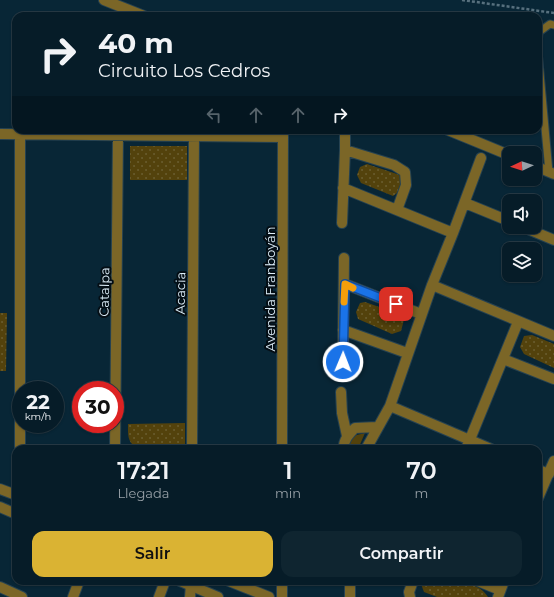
<!DOCTYPE html>
<html lang="es">
<meta charset="utf-8">
<style>
body{margin:0;font-family:Montserrat,sans-serif;background:#0f2530;color:#f1f3f6;height:100vh;display:flex;flex-direction:column;font-size:15px;white-space:nowrap}
*{box-sizing:border-box;margin:0}
p{font-size:13px;color:#98a1a8}
.icon{flex:none;width:22px;height:22px;fill:none;stroke:currentColor;stroke-width:2;stroke-linecap:round;stroke-linejoin:round}
.map{position:relative;flex:1;overflow:hidden}
.details{position:absolute;left:12px;top:445px;width:530px;height:140px;display:flex;flex-direction:column;background:#061c28;border-radius:12px;box-shadow:0 1px 3px #0004,0 0 0 1px #273a45}
.details>*{flex:none}
.guide{position:absolute;left:12px;top:12px;width:530px;height:122px;border-radius:12px;box-shadow:0 1px 3px #0004,0 0 0 1px #273a45;background:#061c28;color:#f1f3f6;overflow:hidden}
.needle{width:26px;rotate:266deg}
.buttons{position:absolute;left:502px;top:146px;display:grid;gap:8px}
.buttons a{display:grid;place-items:center;width:40px;height:40px;border-radius:8px;background:#061c28;box-shadow:0 1px 3px #0004,0 0 0 1px #273a45;font-size:20px}
.speed{position:absolute;left:12px;top:381px;display:flex;gap:8px;font-size:20px;font-weight:700;text-align:center}
.speed>*{display:grid;place-content:center;width:52px;height:52px;border-radius:50%;background:#061c28;box-shadow:0 1px 3px #0004,0 0 0 1px #273a45;line-height:1}
.speed small{font-size:10px;font-weight:400}
.speed .limit{border:6px solid #d22;background:#fff;color:#111}
.pin{position:absolute;display:grid;place-items:center;width:34px;height:34px;color:#fff;margin:-17px;border-radius:8px;box-shadow:0 2px 6px #0006}
.me{position:absolute;width:44px;margin:-22px;rotate:1deg;stroke-linejoin:round;filter:drop-shadow(0 0 3px #0008)}
.turn{display:flex;align-items:center;gap:14px;height:84px;padding:0 20px;font-size:18px}
.turn .icon{width:52px;height:52px;stroke-width:2.5}
.turn b{display:block;font-size:28px;line-height:34px}
.lanes{display:flex;align-items:center;height:38px;padding:0 20px;background:#0003;justify-content:center;gap:20px;direction:ltr}
.lanes .off{opacity:.35}
.eta{display:flex;justify-content:space-evenly;align-items:center;height:68px;text-align:center}
.eta b{font-size:24px;font-weight:600;line-height:28px}
.primary-button{display:flex;gap:8px;margin-top:auto;padding:8px 20px}
.primary-button a{flex:1;height:46px;border-radius:12px;background:#dab333;color:#111;font-size:16px;font-weight:600;line-height:46px;text-align:center}
.primary-button a+a{background:#0f2530;color:#f1f3f6}
.map>svg:first-child{display:block}
</style>
<div class="map">
<svg width="554" height="597" viewBox="0 0 554 597">
<defs>
<pattern id="garden-dots" width="8" height="8" patternUnits="userSpaceOnUse"><rect width="8" height="8" fill="#53420c"/><path d="M2 2h.1M6 6h.1" fill="none" stroke="#6b5e30" stroke-width="1.8" stroke-linecap="round"/></pattern>
</defs>
<rect width="100%" height="100%" fill="#082636"/>
<path fill="#53420c" d="M 365,433 L 358,449 L 349,449 L 348,444 L 353,436 Z"/>
<path fill="url(#garden-dots)" d="M 130,146 L 187,146 L 187,180 L 130,180 Z
M 367,164 L 400,175 L 404,182 L 401,190 L 393,196 L 361,183 L 357,175 L 360,167 Z
M 365,302 L 402,315 L 404,320 L 401,331 L 392,334 L 358,319 L 356,312 L 360,303 Z
M 0,313 L 7,313 L 6,371 L 0,371 Z
M 532,335 L 554,344 L 554,368 L 524,354 L 520,347 L 524,336 Z
M 185,423 L 185,449 L 139,449 C 127,443 128,436 128,424 Z
M 422,581 C 443,581 475,576 488,597 L 437,597 L 424,592 L 421,584 Z"/>
<g fill="none" stroke-linecap="round" stroke-linejoin="round">
<defs>
<path id="service" d="M 538,45 L 539,32 L 550,24 L 554,25
M 538,51 L 549,172"/>
<path id="minor" d="M 0,134 L 283,137
M 345,150 L 394,165 L 405,172 L 406,185 L 397,210
M 343,188 L 453,233
M 465,203 L 509,221
M 342,223 L 345,150 L 345,130
M 523,227 L 554,240
M 345,284 L 421,314
M 432,285 L 554,336
M 343,330 L 407,353
M 503,359 L 554,379
M 343,362 L 344,258
M 341,392 L 342,413 L 347,436
M 390,406 L 491,449
M 20,449 L 20,134
M 115,449 L 118,135
M 192,449 L 194,136
M 282,449 L 283,130
M 344,449 C 343,440 349,434 355,428 L 377,427
M 366,449 L 390,406 L 432,285 L 453,233 L 481,158
M 466,449 L 518,322
M 538,470 L 549,474
M 538,498 L 554,461
M 350,581 L 350,597
M 478,581 L 500,590
M 0,587 L 22,597
M 73,597 L 79,581
M 159,597 L 165,581
M 190,597 L 191,585
M 282,597 L 282,581
M 410,597 L 409,592 L 413,581
M 498,597 L 504,581"/>
<path id="tertiary" d="M 104,0 L 144,16
M 448,130 L 509,155
M 535,166 L 554,174
M 0,489 L 16,495
M 0,507 L 16,514
M 180,581 L 218,597
M 229,581 L 269,597"/>
</defs>
<use href="#service" stroke="#264251" stroke-width="9"/>
<use href="#minor" stroke="#264251" stroke-width="12"/>
<use href="#tertiary" stroke="#264251" stroke-width="12"/>
<path stroke="#57707e" stroke-width="2.5" stroke-dasharray="3 2" stroke-linecap="butt" d="M 462,0 L 554,13"/>
<use href="#service" stroke="#7b6627" stroke-width="7"/>
<use href="#minor" stroke="#7b6627" stroke-width="10"/>
<use href="#tertiary" stroke="#7b6627" stroke-width="10"/>
</g>
<g fill="none" stroke-linecap="round" stroke-linejoin="round">
<defs>
<path id="route" d="M 343,362 L 345,284 L 396,304"/>
</defs>
<use href="#route" stroke="#114b97" stroke-width="10"/>
<use href="#route" stroke="#1a73e8" stroke-width="7"/>
<path stroke="#f59e0b" stroke-width="7" d="M 344,302 L 345,284 L 353,288"/>
</g>
<g text-anchor="middle" dominant-baseline="central" stroke-width="4" stroke-linejoin="round" paint-order="stroke">
<g font-size="13" fill="#deeffa" stroke="#040e15">
<text transform="translate(270 289) rotate(-90)">Avenida Franboyán</text>
<text transform="translate(104 292) rotate(-89)">Catalpa</text>
<text transform="translate(180 293) rotate(-89)">Acacia</text>
</g>
</g>
</svg>
<div class="buttons">
<a><svg class="needle" viewBox="-14 -14 28 28"><path d="M0-13l5 13h-10z" fill="#e53935"/><path d="M0 13l5-13h-10z" fill="#98a1a8"/></svg></a>
<a><svg class="icon" aria-label="sound" viewBox="0 0 24 24"><path d="M4 9h4l5-4v14l-5-4H4zM17 9q2 3 0 6"/></svg></a>
<a><svg class="icon" aria-label="layers" viewBox="0 0 24 24"><path d="M12 4l9 5-9 5-9-5zM3 14l9 5 9-5"/></svg></a>
</div>
<div class="speed"><div>22<small>km/h</small></div><div class="limit">30</div></div>
<div class="pin" style="left:396px;top:304px;background:#d93025"><svg class="icon" aria-label="arrive" viewBox="0 0 24 24"><path d="M6 21V4h12l-3 4 3 4H6"/></svg></div>
<svg class="me" style="left:343px;top:362px" viewBox="-20 -20 40 40"><circle r="17" fill="#1a73e8" stroke="#fff" stroke-width="3"/><path d="M0-11L8 9 0 5-8 9z" fill="#fff"/></svg>
<div class="guide">
<div class="turn"><svg class="icon" aria-label="right" viewBox="0 0 24 24"><path d="M7 20v-9h11M14 6l5 5-5 5"/></svg><div><b>40 m</b>Circuito Los Cedros</div></div>
<div class="lanes"><svg class="icon off" aria-label="left" viewBox="0 0 24 24"><path d="M17 20v-9H6M10 6l-5 5 5 5"/></svg><svg class="icon off" aria-label="ahead" viewBox="0 0 24 24"><path d="M12 20V5M6 11l6-6 6 6"/></svg><svg class="icon off" aria-label="ahead" viewBox="0 0 24 24"><path d="M12 20V5M6 11l6-6 6 6"/></svg><svg class="icon" aria-label="right" viewBox="0 0 24 24"><path d="M7 20v-9h11M14 6l5 5-5 5"/></svg></div>
</div>
<section class="details">
<div class="eta">
<div><b>17:21</b><p>Llegada</p></div>
<div><b>1</b><p>min</p></div>
<div><b>70</b><p>m</p></div>
</div>
<div class="primary-button"><a>Salir</a><a>Compartir</a></div>
</section>
</div>
